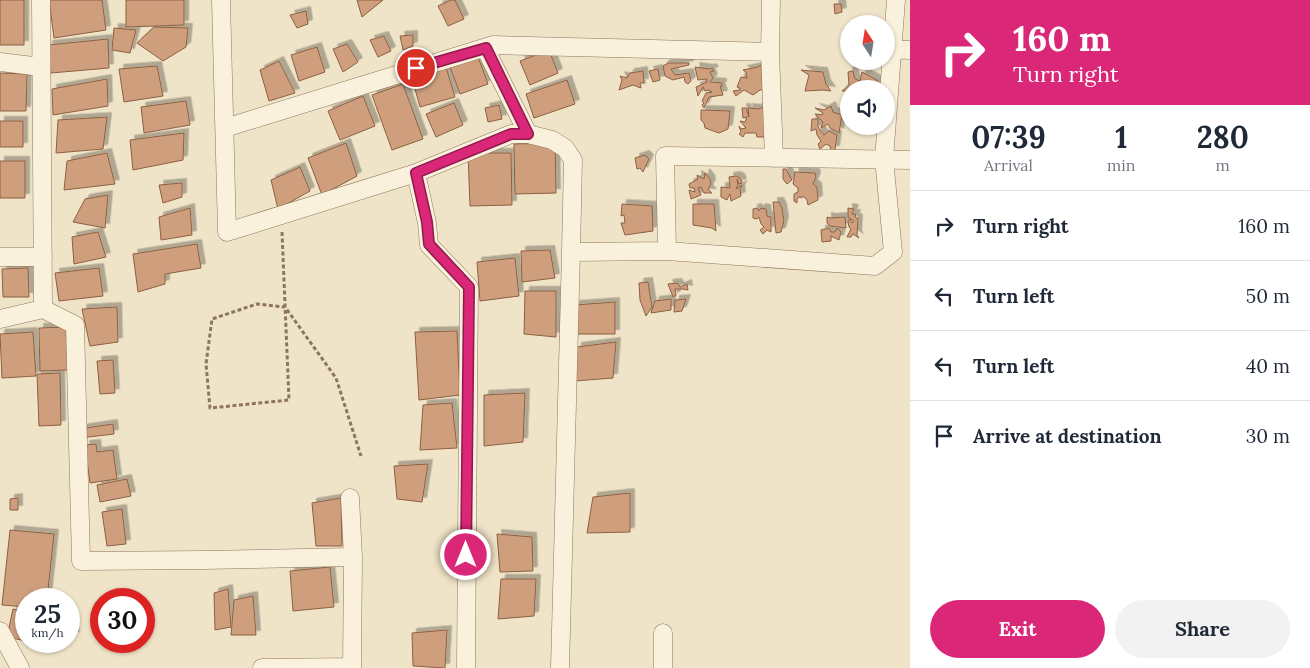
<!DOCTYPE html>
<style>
body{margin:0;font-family:Lora,serif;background:#f2f2f3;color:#1f2937;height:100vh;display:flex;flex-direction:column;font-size:19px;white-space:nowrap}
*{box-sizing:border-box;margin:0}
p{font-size:16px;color:#747a83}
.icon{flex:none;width:28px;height:28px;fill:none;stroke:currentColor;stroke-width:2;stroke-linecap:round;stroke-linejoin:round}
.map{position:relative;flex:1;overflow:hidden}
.panel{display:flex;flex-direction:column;background:#fff;width:400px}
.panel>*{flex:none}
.hud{background:#db2777;color:#fff;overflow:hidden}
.needle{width:32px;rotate:348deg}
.fabs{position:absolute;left:840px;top:15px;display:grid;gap:10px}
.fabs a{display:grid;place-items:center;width:55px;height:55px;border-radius:50%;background:#fff;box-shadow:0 1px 4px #0004;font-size:25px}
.speed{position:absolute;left:15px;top:588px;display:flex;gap:10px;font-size:25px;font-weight:700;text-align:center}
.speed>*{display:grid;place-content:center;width:65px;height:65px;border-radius:50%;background:#fff;box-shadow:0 1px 4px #0004;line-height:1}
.speed small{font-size:12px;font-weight:400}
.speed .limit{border:8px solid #d22;background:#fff;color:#111}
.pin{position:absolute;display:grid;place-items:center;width:42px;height:42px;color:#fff;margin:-21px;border:2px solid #fff;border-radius:50%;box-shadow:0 1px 5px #0007}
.me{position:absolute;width:55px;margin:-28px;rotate:0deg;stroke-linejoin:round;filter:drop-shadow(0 0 4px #0008)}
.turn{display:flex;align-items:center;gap:18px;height:105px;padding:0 20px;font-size:22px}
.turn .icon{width:65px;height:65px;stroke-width:2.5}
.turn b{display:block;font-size:35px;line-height:42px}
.eta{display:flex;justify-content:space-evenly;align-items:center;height:85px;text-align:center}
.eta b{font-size:30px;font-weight:700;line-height:35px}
.primary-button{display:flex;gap:10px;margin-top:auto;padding:10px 20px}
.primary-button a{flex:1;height:58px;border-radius:30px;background:#db2777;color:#fff;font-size:20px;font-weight:700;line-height:58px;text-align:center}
.primary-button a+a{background:#f2f2f3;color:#1f2937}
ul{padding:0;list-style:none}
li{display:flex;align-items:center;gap:15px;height:70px;padding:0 20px;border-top:1px solid #e0e1e3}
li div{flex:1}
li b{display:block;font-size:19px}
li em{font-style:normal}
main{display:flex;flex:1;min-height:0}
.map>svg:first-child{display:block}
</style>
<main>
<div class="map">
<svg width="910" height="668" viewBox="0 0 910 668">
<defs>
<filter id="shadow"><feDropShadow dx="4.5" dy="-4.5" stdDeviation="0" flood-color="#0004"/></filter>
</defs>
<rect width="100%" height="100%" fill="#f0e4c8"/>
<path fill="#cf9f7d" stroke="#8d5f41" filter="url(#shadow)" d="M 0,0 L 24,0 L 24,45 L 0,45 Z
M 49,0 L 102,0 L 106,30 L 54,38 Z
M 126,0 L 184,0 L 184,25 L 126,27 Z
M 357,0 L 383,0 L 362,17 Z
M 451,0 L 455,0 L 464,19 L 448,26 L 438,6 Z
M 834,4 L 841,4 L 842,12 L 835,14 Z
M 306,11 L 308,24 L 297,28 L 290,15 Z
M 154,27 L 188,28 L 186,47 L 163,61 L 137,43 Z
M 114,28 L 136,30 L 130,53 L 112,50 Z
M 413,35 L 413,46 L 403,50 L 400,36 Z
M 384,36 L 391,51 L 378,57 L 370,40 Z
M 108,39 L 109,68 L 51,73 L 48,45 Z
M 347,44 L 358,62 L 343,72 L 333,49 Z
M 317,47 L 325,72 L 299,81 L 291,55 Z
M 549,50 L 558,73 L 530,85 L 520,61 Z
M 478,57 L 488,84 L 460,94 L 450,67 Z
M 279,61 L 295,93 L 269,101 L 260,70 Z
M 668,63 L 689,63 L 689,65 L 671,69 L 675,75 L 689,73 L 691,81 L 688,84 L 685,82 L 684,77 L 673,80 L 665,76 L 663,66 Z
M 761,65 L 763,90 L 760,90 L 753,95 L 744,90 L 736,96 L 733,91 L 740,90 L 740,88 L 737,87 L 741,77 L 747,78 L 746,72 L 743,70 L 758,67 Z
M 157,66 L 163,96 L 124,102 L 119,69 Z
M 446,67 L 455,97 L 420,107 L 412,78 Z
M 695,67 L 710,69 L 712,68 L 714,71 L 710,72 L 713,78 L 710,82 L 722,83 L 722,86 L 720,86 L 723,95 L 709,97 L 704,108 L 702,105 L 704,103 L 702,101 L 706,93 L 712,92 L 709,90 L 705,91 L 703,87 L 698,96 L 696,87 L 707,82 L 707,79 L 698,80 Z
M 658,69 L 660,80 L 653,82 L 649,71 Z
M 801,70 L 823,72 L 826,84 L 831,91 L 823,90 L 805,91 L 809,75 Z
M 643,71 L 644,83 L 640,83 L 641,88 L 633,85 L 619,90 L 622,80 L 620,76 L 627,78 L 630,73 Z
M 853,71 L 855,79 L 860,81 L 862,72 L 877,80 L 879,84 L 877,89 L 851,88 L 849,89 L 849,91 L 842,91 L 849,85 L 848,72 Z
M 0,73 L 27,74 L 26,111 L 0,111 Z
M 107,79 L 108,106 L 53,115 L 52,89 Z
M 567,80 L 575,104 L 534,118 L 526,94 Z
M 403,84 L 423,139 L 392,150 L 372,95 Z
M 363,96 L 375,126 L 340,140 L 328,111 Z
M 186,101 L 190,125 L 144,133 L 141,107 Z
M 454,103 L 463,125 L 436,137 L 426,114 Z
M 499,105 L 502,119 L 488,122 L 485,108 Z
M 831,106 L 833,112 L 842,115 L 839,133 L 830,128 L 828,124 L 821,128 L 823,122 L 815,114 L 822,115 L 823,113 L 815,108 L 824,110 Z
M 764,107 L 765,137 L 757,137 L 756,133 L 745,133 L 743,137 L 739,134 L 741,132 L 739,126 L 741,129 L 746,128 L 740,121 L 745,122 L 747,117 L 743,118 L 742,108 L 746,108 L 749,117 L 748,108 L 758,109 Z
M 701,110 L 730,111 L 728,129 L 719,133 L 705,128 L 704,123 L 701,120 Z
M 107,117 L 103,149 L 56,153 L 58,120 Z
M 812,119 L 818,119 L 818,127 L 824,135 L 829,131 L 837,135 L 835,150 L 831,150 L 830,146 L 826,144 L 820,149 L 818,144 L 821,141 L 817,135 L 816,129 L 811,131 Z
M 0,121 L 23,121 L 23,147 L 0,147 Z
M 184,133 L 183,160 L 133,170 L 130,140 Z
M 346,143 L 357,176 L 322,195 L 308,158 Z
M 555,143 L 556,193 L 515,194 L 514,144 Z
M 107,153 L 115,184 L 64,190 L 67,161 Z
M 468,153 L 511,153 L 512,205 L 470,206 Z
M 645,155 L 649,159 L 643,172 L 640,168 L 637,169 L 635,158 Z
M 0,161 L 25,161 L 25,198 L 0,198 Z
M 300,167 L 310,191 L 278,209 L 271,180 Z
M 783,169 L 786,169 L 792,180 L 787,184 L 783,179 Z
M 795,172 L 815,173 L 816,177 L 813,184 L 817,187 L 818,200 L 808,205 L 807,200 L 804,197 L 799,197 L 797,199 L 797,203 L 794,201 L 794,194 L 798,192 L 798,188 L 793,184 Z
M 705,173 L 710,179 L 711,184 L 708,189 L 712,193 L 704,193 L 701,187 L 698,188 L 701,195 L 691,199 L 689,190 L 695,192 L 694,188 L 690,188 L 689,184 L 698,179 L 697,175 L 704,179 Z
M 736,176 L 740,178 L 742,183 L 739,184 L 737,179 L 738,185 L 736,189 L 742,185 L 742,186 L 740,189 L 741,196 L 731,201 L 730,194 L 727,200 L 721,197 L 721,187 L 730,188 L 729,177 Z
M 182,183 L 182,197 L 163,203 L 159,185 Z
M 108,195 L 105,228 L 73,222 L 85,199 Z
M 773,202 L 779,202 L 782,208 L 784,221 L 781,232 L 776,233 Z
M 622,204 L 652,206 L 653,231 L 625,235 L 621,223 L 625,223 L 624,215 L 621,216 Z
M 693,204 L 714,204 L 716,231 L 712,228 L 693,225 Z
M 190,208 L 192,235 L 161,240 L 159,217 Z
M 757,208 L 759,211 L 761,208 L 766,209 L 767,216 L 771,217 L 771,232 L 767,230 L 763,234 L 760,230 L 764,227 L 761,224 L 759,217 L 757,219 L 753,218 L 753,209 Z
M 848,208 L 854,209 L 852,214 L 856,214 L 855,217 L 858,219 L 857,235 L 859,238 L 853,234 L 851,237 L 847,237 L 851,229 L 849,227 L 848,221 L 850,219 L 852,223 L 854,221 L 848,217 Z
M 827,217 L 831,218 L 845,217 L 846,228 L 830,226 L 827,223 Z
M 829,228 L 831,232 L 835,232 L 837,228 L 841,232 L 839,240 L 831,236 L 831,241 L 822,242 L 821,230 Z
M 98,232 L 106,257 L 74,264 L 72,237 Z
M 197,244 L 201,268 L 165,274 L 165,284 L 138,292 L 133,254 Z
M 550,250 L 555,278 L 522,282 L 521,251 Z
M 515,258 L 519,296 L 480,301 L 477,262 Z
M 28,268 L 29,297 L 3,297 L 2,269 Z
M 99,268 L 103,296 L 59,301 L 55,273 Z
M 648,282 L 652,307 L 646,316 L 640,300 L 639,283 Z
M 677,283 L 680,287 L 687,284 L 688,290 L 683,289 L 675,289 L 676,295 L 673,297 L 668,284 Z
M 525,291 L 556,291 L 556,337 L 524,334 Z
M 671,299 L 671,310 L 651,313 L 655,301 Z
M 686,299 L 682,311 L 674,312 L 675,300 Z
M 615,302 L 615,334 L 573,334 L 575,305 Z
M 117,307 L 118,342 L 90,346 L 82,309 Z
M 66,327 L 68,370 L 40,371 L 39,328 Z
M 457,331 L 460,395 L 419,400 L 415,332 Z
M 33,332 L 36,376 L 2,378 L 0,334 Z
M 616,342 L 613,378 L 575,381 L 577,347 Z
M 113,360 L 115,393 L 100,394 L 97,361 Z
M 60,373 L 61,425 L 39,426 L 37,374 Z
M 525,393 L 523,442 L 484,446 L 484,395 Z
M 452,403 L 457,448 L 420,450 L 423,405 Z
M 113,424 L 114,434 L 80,438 L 79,429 Z
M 96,444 L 97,452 L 113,450 L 117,479 L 90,483 L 85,445 Z
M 428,464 L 422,502 L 397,499 L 394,466 Z
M 127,479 L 131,496 L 100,502 L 97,485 Z
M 630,493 L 630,532 L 587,533 L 593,497 Z
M 18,498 L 18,510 L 10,510 L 10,499 Z
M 341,498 L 342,546 L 316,546 L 312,503 Z
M 122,509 L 126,544 L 107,546 L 102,512 Z
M 10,530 L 54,534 L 47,599 L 26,599 L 26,607 L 2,605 Z
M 497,534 L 532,537 L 533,571 L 500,572 Z
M 330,567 L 334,607 L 293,611 L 290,571 Z
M 501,579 L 536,579 L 534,616 L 498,619 Z
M 228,589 L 231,627 L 215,630 L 214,593 Z
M 253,596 L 256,635 L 231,635 L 234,600 Z
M 13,609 L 26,612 L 26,641 L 7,637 Z
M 69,610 L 75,636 L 69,637 Z
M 447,630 L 445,668 L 413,666 L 412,633 Z"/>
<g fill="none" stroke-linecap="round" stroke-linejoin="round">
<defs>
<path id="street" d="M 221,0 L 227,232 L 416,173 L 427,223 L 429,245 L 469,287 L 466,668
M 771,0 L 770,52 L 774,158
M 485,48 L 528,134
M 892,49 L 910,50
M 0,62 L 41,67
M 225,128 L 493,45 L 770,52
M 416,173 L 511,134 L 528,134 L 552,140 L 565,148 L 573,160 L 571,252
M 667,251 L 875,266 L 893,252 L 884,159 L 896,0
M 0,257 L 43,257
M 43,309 L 75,325 L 81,561 L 204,560 L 353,557
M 0,319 L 43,309 L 41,0
M 350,498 L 353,557 L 352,668
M 0,631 L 20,668
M 262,668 L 352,667
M 560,668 L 571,252 L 667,251 L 665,156 L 910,160
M 663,668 L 663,633"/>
</defs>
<use href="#street" stroke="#8d765c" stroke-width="19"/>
<path stroke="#8d765c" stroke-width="3" stroke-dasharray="4 2.5" stroke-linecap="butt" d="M 282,232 L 289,400 L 210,408 L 206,364 L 212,319 L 257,304 L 285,307 L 336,378 L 361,456"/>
<use href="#street" stroke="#faf1dc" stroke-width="18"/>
</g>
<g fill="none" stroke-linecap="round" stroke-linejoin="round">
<defs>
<path id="route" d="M 416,68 L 486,48 L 528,134 L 511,134 L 416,173 L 427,222 L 429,244 L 469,287 L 466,555"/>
</defs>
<use href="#route" stroke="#8e194d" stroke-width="12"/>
<use href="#route" stroke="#db2777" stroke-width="9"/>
</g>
</svg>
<div class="fabs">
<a><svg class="needle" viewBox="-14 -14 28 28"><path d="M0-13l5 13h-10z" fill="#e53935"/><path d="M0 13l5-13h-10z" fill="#747a83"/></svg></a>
<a><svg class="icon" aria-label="sound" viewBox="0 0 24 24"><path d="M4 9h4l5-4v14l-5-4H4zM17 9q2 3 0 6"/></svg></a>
</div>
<div class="speed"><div>25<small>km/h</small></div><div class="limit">30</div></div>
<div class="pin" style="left:416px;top:68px;background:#d93025"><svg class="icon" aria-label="arrive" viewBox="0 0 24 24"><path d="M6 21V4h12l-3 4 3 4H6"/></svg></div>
<svg class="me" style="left:466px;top:555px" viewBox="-20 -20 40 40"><circle r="17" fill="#db2777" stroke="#fff" stroke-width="3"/><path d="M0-11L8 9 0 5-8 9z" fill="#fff"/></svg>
</div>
<section class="panel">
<div class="hud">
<div class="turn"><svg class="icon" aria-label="right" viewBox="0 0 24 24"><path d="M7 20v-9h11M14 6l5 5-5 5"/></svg><div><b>160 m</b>Turn right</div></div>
</div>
<div class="eta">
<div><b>07:39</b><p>Arrival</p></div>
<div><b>1</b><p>min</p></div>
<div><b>280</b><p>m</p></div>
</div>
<ul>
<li><svg class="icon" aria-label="right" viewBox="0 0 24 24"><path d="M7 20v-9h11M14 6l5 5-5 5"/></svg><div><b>Turn right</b></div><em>160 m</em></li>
<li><svg class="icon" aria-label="left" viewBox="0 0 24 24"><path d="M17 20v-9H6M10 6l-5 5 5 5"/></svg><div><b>Turn left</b></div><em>50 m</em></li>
<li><svg class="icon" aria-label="left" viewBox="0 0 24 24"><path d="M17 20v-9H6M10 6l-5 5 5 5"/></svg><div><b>Turn left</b></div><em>40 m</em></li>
<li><svg class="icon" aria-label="arrive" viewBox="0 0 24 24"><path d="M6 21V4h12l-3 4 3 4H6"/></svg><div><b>Arrive at destination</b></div><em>30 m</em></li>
</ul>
<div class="primary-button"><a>Exit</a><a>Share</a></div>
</section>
</main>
